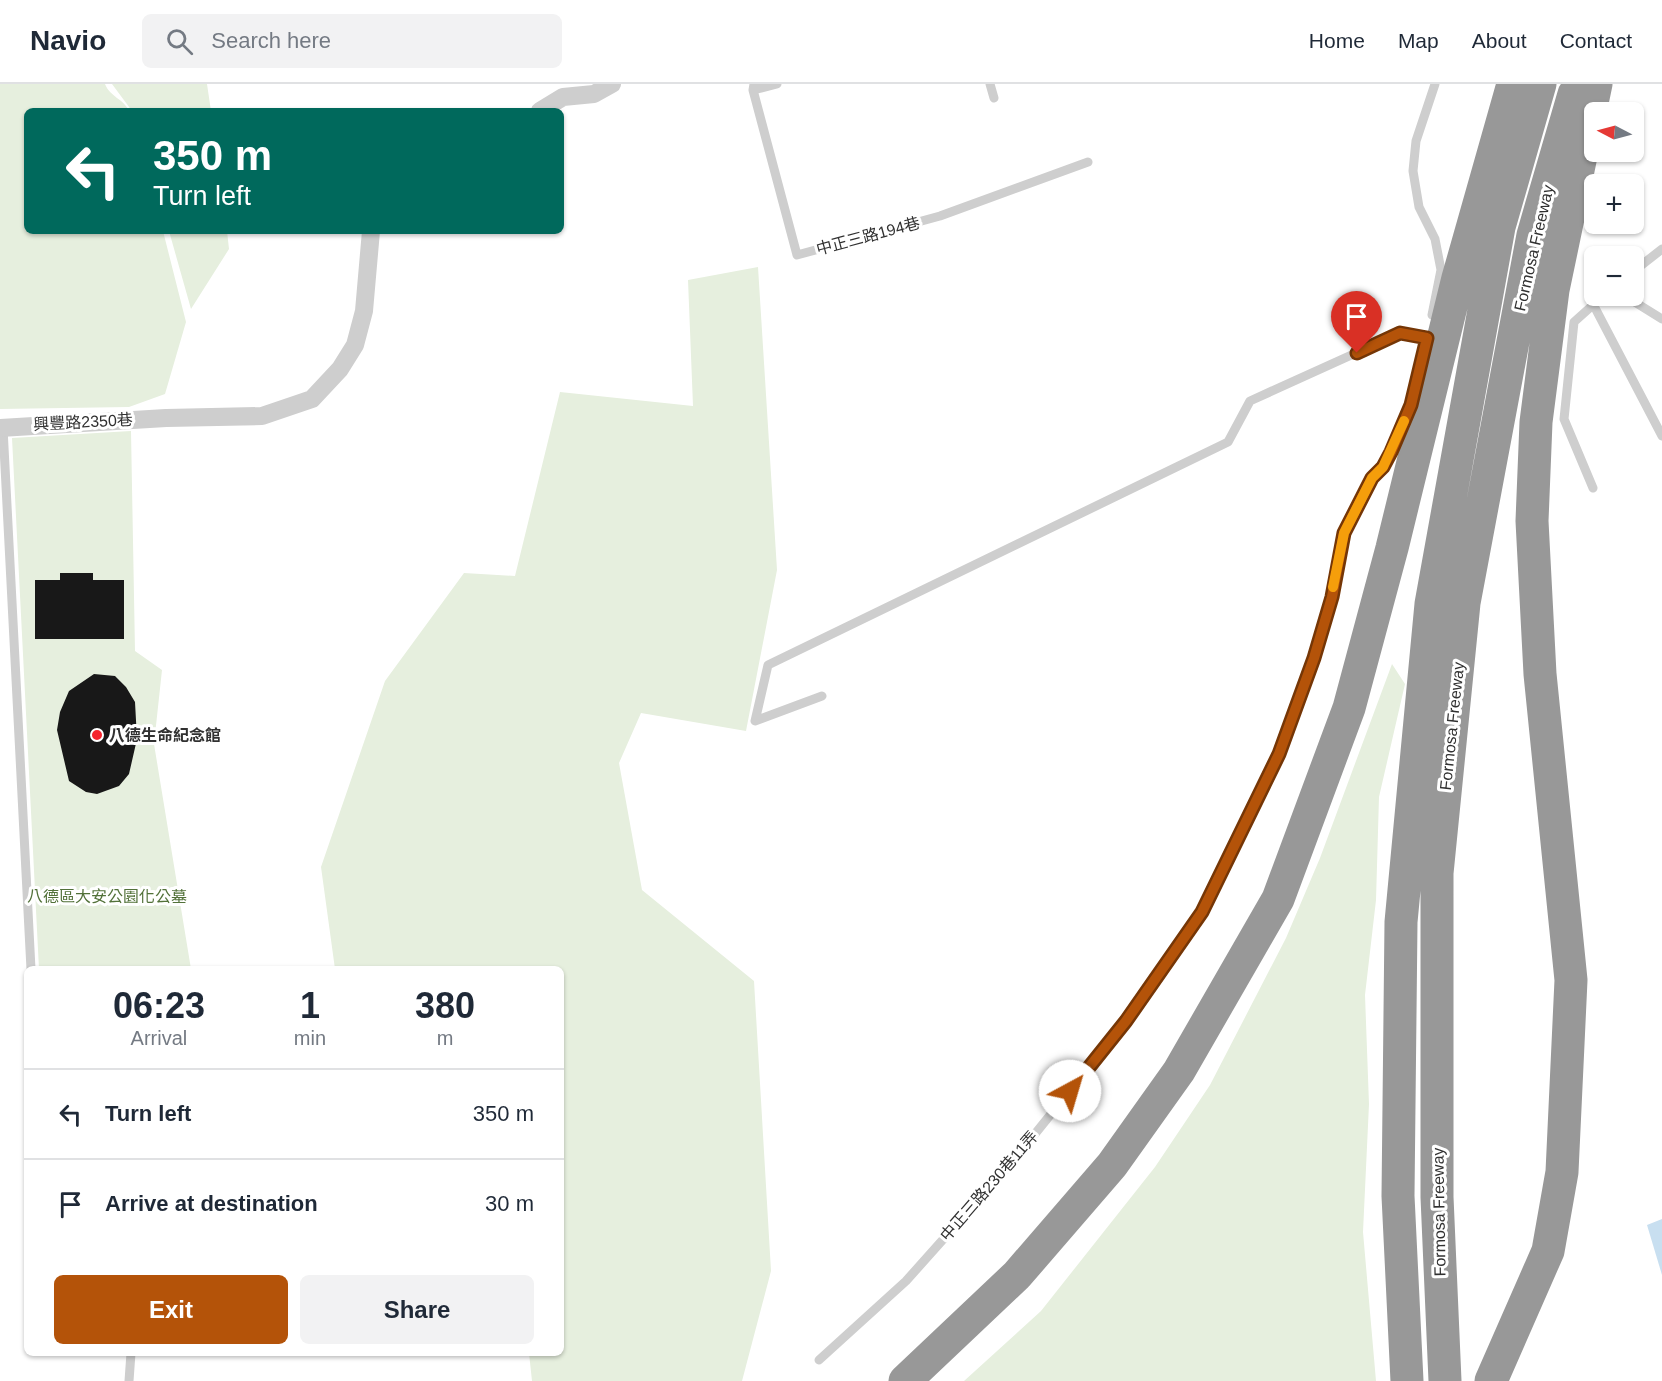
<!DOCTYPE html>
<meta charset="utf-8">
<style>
body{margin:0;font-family:Helvetica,"Noto Sans TC",sans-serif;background:#f2f2f3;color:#1f2937;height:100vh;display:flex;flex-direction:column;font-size:22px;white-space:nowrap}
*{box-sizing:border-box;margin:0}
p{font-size:20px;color:#747a83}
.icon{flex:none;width:33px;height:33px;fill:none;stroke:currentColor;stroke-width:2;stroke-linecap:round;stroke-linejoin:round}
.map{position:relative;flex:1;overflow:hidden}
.panel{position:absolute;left:24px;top:882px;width:540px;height:390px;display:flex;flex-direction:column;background:#fff;border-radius:9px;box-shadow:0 2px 4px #0004}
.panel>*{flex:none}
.guide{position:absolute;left:24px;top:24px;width:540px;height:126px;border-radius:9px;box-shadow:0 2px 4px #0004;background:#00695c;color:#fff;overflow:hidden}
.needle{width:39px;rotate:276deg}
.fabs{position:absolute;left:1584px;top:18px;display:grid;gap:12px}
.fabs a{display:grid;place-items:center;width:60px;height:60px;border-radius:9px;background:#fff;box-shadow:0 2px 4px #0004;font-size:30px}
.pin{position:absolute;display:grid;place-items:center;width:51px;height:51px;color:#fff;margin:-62px -26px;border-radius:50% 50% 50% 0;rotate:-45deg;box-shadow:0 0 6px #0007}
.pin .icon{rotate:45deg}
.me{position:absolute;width:66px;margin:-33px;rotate:39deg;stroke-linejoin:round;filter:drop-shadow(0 0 4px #0008)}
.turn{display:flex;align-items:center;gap:21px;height:126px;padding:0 30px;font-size:27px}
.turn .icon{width:78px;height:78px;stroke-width:2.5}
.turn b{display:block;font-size:42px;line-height:51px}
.eta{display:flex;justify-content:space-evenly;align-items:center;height:102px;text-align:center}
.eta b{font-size:36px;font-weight:700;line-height:42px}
.cta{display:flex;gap:12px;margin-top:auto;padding:12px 30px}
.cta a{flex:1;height:69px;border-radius:9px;background:#b45309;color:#fff;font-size:24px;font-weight:700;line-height:69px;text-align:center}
.cta a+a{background:#f2f2f3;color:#1f2937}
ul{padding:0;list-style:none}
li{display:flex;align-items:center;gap:18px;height:90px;padding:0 30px;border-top:2px solid #e0e1e3}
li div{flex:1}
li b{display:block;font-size:22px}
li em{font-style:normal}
header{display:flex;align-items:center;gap:36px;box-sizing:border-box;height:84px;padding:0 30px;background:#fff;border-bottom:2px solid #e0e1e3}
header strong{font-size:28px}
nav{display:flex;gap:33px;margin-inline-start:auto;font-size:21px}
.search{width:420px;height:54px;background:#f2f2f3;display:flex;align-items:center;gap:15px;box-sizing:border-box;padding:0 21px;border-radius:9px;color:#747a83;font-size:22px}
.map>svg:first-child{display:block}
</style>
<header>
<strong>Navio</strong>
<div class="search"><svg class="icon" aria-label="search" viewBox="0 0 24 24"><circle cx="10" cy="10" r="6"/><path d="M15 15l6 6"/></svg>Search here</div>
<nav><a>Home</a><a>Map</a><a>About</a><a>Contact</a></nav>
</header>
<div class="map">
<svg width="1662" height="1297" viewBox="0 0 1662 1297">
<rect width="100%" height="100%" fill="#fff"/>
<path fill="#e6efde" d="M 0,0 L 105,0 C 110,13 124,15 129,27 L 27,27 L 27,147 L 163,147 L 186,238 L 165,310 L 129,323 L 0,325 Z
M 112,0 L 207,0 L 211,27 L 132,27 Z
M 169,147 L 227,147 L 229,165 L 191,225 Z
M 758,183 L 777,486 L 746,647 L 641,629 L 619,679 L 642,806 L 754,897 L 771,1187 L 742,1297 L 532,1297 L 529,1269 L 561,1269 L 561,885 L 335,885 L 321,783 L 385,597 L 464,489 L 515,492 L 560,308 L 693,322 L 688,196 Z
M 131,347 L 135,567 L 162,586 L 154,660 L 191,885 L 39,885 L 12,354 Z
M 1392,580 L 1405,600 L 1379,713 L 1376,816 L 1365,911 L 1369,1020 L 1363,1148 L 1376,1297 L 964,1297 L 1041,1227 L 1155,1083 L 1210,1001 L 1286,854 L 1320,774 Z"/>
<path fill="#c8dff0" d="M 1662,1135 L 1662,1191 L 1647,1141 Z"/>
<path fill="#181818" d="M 60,489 L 93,489 L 93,496 L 124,496 L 124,555 L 35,555 L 35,496 L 60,496 Z
M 94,590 L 115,592 L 126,603 L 135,618 L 137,655 L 129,690 L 119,702 L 97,710 L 86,708 L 69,697 L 57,646 L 60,628 L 69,607 Z"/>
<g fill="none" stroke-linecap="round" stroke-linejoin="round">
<path stroke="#cecece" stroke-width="9" d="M 754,0 L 753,6 L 797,171 L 940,132 L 1088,78
M 990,0 L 994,14
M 753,6 L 777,0
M 1634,187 L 1662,165
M 1625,212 L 1662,235
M 1593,220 L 1662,352
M 1432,231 L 1441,186 L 1435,155 L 1419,123 L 1413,87 L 1416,57 L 1435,0
M 3,344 L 31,885
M 1593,404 L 1564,335 L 1574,238 L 1603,212
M 822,612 L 755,637 L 768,581 L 1228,358 L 1250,317 L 1400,249 L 1427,254
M 819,1276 L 906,1197 L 1014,1076 L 1126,937 L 1202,828 L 1279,670 L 1314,574 L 1332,513 L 1344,449 L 1372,395 L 1383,383 L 1391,368 L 1412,315
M 129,1297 L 131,1269"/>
<path stroke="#cecece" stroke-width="18" d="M 540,27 L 563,13 L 594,10 L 612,0
M 0,344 L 166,334 L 262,332 L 312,315 L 340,285 L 355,261 L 364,227 L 371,147"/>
<path stroke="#989898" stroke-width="33" d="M 905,1297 L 1017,1191 L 1112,1081 L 1179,987 L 1278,815 L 1349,624 L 1392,464 L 1458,194 L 1513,0
M 1407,1297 L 1398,1112 L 1401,838 L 1431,520 L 1499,143 L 1540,0
M 1445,1297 L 1437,1113 L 1437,789 L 1464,519 L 1533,151 L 1574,10
M 1491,1297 L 1548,1167 L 1562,1088 L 1571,896 L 1540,590 L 1532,437 L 1536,338 L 1553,206 L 1596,0"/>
</g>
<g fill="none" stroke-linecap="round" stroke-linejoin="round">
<defs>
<path id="route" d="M 1070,1007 L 1126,937 L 1202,828 L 1279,670 L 1314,574 L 1332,513 L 1344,449 L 1372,394 L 1383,383 L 1391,368 L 1411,321 L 1427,254 L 1400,249 L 1357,269"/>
</defs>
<use href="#route" stroke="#753606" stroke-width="15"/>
<use href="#route" stroke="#b45309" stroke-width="10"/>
<path stroke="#f59e0b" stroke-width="10" d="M 1333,503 L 1344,449 L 1372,394 L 1383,383 L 1404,337"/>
</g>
<circle fill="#f5252e" stroke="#fff" stroke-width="2" cx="97" cy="651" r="6"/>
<g text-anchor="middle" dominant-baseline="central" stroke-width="6" stroke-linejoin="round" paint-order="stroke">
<g font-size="16" fill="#313131" stroke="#fff">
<text transform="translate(868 152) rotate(-15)">中正三路194巷</text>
<text transform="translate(1534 164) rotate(-77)">Formosa Freeway</text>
<text transform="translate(83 338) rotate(-3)">興豐路2350巷</text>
<text transform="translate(1452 642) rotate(-84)">Formosa Freeway</text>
<text transform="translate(989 1102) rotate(-49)">中正三路230巷11弄</text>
<text transform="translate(1439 1128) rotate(-91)">Formosa Freeway</text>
</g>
<g font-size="16" font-weight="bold" fill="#313131" stroke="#fff" text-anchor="start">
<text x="109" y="651">八德生命紀念館</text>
</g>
<g font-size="16" fill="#527139" stroke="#fff">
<text x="107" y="812">八德區大安公園化公墓</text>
</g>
</g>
</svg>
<div class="fabs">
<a><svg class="needle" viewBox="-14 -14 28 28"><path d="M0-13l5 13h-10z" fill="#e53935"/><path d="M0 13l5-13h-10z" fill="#747a83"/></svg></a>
<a>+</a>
<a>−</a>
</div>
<div class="pin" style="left:1357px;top:269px;background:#d93025"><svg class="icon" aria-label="arrive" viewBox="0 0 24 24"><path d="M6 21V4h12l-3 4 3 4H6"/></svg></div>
<svg class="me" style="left:1070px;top:1007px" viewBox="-20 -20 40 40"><circle r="19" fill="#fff"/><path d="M0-13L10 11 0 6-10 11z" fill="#b45309"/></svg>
<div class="guide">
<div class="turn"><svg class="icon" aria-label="left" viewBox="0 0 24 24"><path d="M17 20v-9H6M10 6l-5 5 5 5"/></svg><div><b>350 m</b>Turn left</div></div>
</div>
<section class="panel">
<div class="eta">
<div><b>06:23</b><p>Arrival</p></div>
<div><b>1</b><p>min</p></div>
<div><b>380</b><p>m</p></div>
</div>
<ul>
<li><svg class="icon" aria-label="left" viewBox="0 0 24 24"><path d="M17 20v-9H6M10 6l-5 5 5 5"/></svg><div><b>Turn left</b></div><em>350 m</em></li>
<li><svg class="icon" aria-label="arrive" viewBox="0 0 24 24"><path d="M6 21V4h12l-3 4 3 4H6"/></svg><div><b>Arrive at destination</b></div><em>30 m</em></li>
</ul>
<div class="cta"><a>Exit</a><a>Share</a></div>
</section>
</div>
